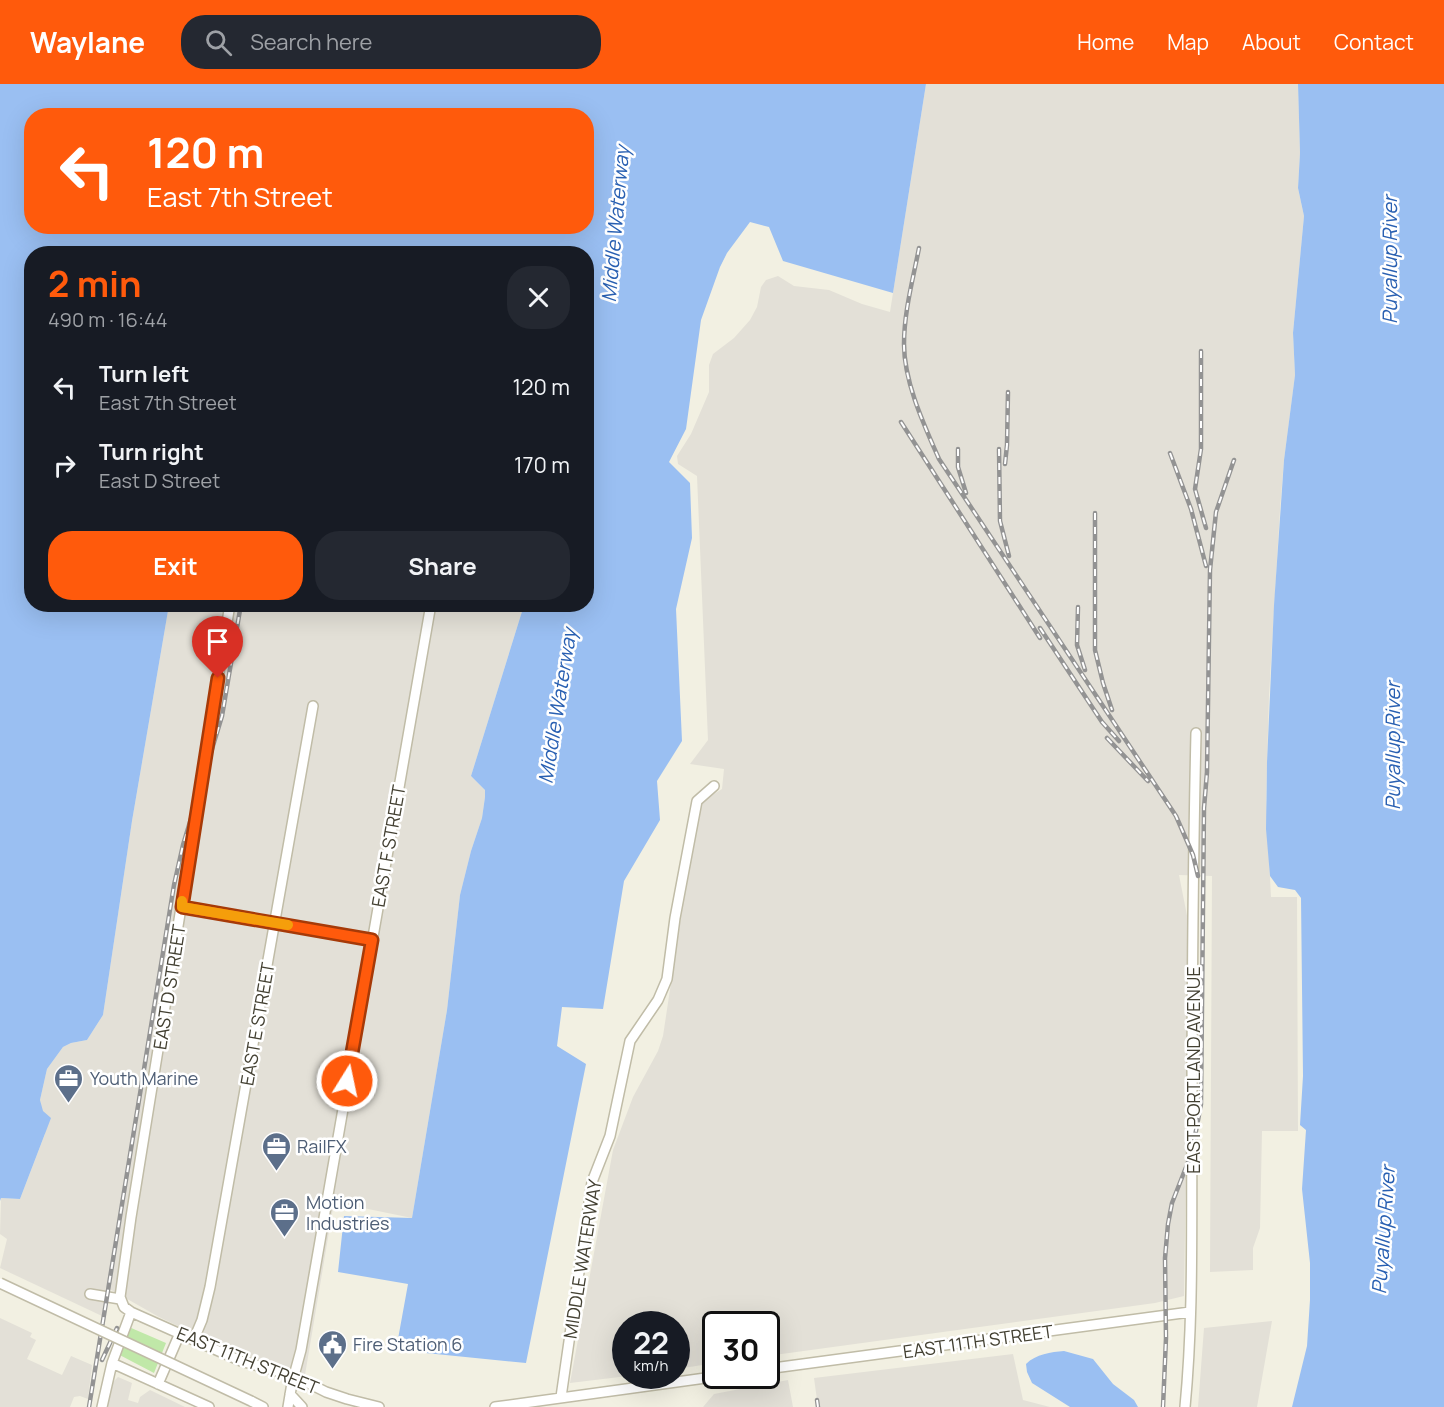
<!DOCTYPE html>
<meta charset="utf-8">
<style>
body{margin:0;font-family:Manrope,sans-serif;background:#242831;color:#f1f3f6;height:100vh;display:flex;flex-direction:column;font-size:22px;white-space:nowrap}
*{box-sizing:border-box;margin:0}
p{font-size:20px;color:#9ea1a6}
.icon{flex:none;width:33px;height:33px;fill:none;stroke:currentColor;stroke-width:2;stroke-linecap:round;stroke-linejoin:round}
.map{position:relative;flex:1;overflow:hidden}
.details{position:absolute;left:24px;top:162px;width:570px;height:366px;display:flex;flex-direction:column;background:#171b24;border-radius:24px;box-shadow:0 6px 24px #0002}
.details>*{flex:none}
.hud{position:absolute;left:24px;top:24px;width:570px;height:126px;border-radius:24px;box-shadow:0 6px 24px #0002;background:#ff5a0c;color:#fff;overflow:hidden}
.speed{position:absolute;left:612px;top:1227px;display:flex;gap:12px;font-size:30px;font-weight:700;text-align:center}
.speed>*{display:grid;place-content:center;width:78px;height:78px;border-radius:50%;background:#171b24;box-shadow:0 6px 24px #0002;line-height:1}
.speed small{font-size:15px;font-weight:400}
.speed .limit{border:3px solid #111;border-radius:9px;background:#fff;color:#111}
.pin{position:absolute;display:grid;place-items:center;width:51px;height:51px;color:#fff;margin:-62px -26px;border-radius:50% 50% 50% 0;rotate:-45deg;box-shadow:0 0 6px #0007}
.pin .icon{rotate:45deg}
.me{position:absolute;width:66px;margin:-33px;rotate:10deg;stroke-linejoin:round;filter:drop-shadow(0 0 4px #0008)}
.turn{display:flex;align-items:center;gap:21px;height:126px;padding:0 24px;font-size:27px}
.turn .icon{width:78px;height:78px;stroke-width:2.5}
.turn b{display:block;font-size:42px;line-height:51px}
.round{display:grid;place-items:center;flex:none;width:63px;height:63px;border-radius:24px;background:#242831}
.head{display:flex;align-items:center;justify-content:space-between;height:102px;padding:0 24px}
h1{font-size:36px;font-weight:700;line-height:45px;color:#ff5a0c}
.button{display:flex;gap:12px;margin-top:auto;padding:12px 24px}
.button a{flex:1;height:69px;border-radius:24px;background:#ff5a0c;color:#fff;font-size:24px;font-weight:700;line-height:69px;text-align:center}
.button a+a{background:#242831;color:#f1f3f6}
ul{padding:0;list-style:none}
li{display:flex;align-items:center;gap:18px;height:78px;padding:0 24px}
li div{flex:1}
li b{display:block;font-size:22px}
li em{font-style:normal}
header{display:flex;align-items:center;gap:36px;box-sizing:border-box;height:84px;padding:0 30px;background:#ff5a0c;color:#fff}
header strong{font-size:28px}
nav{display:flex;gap:33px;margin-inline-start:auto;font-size:21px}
.search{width:420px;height:54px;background:#242831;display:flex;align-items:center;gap:15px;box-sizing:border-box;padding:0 21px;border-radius:24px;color:#9ea1a6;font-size:22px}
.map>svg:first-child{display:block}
</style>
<header>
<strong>Waylane</strong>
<div class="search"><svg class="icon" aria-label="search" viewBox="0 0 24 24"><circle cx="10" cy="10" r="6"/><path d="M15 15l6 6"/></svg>Search here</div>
<nav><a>Home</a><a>Map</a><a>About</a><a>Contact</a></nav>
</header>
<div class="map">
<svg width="1444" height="1323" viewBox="0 0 1444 1323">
<rect width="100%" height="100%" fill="#f2f0e2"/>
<path fill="#e3e0d7" d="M 926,0 L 1298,0 L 1300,69 L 1298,104 L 1304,132 L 1293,249 L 1295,291 L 1284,376 L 1280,426 L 1269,612 L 1266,716 L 1271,813 L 1297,813 L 1298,1047 L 1262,1047 L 1260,1144 L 1253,1164 L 1253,1186 L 1210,1188 L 1212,792 L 1179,791 L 1192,857 L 1199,942 L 1198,999 L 1186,1083 L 1184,1212 L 1155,1219 L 767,1272 L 766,1240 L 716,1240 L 715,1279 L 677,1285 L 676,1240 L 626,1240 L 626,1292 L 628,1292 L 570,1299 L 613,1066 L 633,1013 L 658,967 L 663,952 L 698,720 L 722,705 L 724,685 L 690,680 L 708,656 L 697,392 L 678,380 L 677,372 L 691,350 L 709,308 L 709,281 L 713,270 L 734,254 L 750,236 L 757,223 L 761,203 L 766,196 L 778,192 L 794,202 L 829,206 L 862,220 L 890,228 Z
M 493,162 L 524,168 L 533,165 L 537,169 L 418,170 Z
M 236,164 L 272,165 L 289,167 L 292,169 L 226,170 Z
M 169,521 L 524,521 L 471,692 L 485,706 L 485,713 L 482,734 L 471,767 L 460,811 L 447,926 L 412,1134 L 334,1118 L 305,1291 L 254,1274 L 205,1255 L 159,1233 L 106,1203 L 102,1232 L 0,1184 L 7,1155 L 0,1150 L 1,1114 L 20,1115 L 45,1050 L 40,1016 L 47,985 L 63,963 L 71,959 L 87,956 L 103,931 L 132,737 Z
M 0,1234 L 32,1249 L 30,1253 L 36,1256 L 27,1275 L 62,1291 L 71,1272 L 92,1281 L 88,1315 L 80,1312 L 74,1313 L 70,1323 L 0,1323 Z
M 1272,1237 L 1257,1323 L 1198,1323 L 1204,1244 Z
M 1013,1270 L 1023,1316 L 1050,1323 L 818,1323 L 814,1294 Z
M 118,1293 L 132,1299 L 128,1316 L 138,1319 L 140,1313 L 150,1306 L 185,1323 L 107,1323 L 111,1300 Z
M 788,1296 L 793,1323 L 703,1323 L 714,1310 Z"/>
<path fill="#c0e8a8" d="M 122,1240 L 166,1259 L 154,1289 L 112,1267 Z"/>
<path fill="#9abff2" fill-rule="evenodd" d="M 0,0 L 926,0 L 893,209 L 783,177 L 769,143 L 750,138 L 727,169 L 720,183 L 701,236 L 686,345 L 669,378 L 690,399 L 692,454 L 676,525 L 682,657 L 657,697 L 660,736 L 624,797 L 603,925 L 562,923 L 557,962 L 586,980 L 526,1279 L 396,1266 L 408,1200 L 338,1188 L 344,1132 L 412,1134 L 447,926 L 460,811 L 471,767 L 482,734 L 485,713 L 485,706 L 471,692 L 524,521 L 586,520 L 586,170 L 537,169 L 533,165 L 525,168 L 493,162 L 418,170 L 292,170 C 285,164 244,162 235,165 C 232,166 229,168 226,170 L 32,170 L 32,520 L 169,521 L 132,737 L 103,931 L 87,956 L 71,959 L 63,963 L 47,985 L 40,1016 L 43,1027 L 51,1034 L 20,1115 L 1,1114 L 0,1117 ZM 32,32 L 586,32 L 586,142 L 32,142 Z
M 1298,0 L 1444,0 L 1444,1323 L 1292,1323 L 1307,1262 L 1310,1216 L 1310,1179 L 1302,1105 L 1306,1046 L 1300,1041 L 1303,992 L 1301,814 L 1295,806 L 1278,803 L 1270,792 L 1266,745 L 1267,678 L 1274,521 L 1284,376 L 1295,291 L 1293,249 L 1304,132 L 1298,104 L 1300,69 Z
M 1064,1267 L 1093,1275 L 1113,1300 L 1134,1316 L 1138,1323 L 1070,1323 L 1032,1299 L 1027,1288 L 1026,1280 C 1036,1270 1051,1268 1064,1267 Z"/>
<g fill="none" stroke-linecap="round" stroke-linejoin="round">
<defs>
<path id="minor" d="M 230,520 L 131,1133 L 120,1213 L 124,1223 L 131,1228 L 241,1277 L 294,1292 L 326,1308 L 347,1315 L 379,1323
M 182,823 L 372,856
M 90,1210 L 120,1215
M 194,1255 L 202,1236 L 210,1203 L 313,622
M 112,1279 L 209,1323
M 766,1285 L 1190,1228
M 158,1300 L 180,1249
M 290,1310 L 302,1323
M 561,1313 L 592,1098 L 610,1052 L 630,957 L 658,916 L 667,895 L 675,834 L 697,717 L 714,702
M 251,1317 L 263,1323
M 102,1323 L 112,1279 L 131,1228
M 288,1323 L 292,1299 L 301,1266 L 431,520
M 495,1323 L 720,1292
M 1185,1323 C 1194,1229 1191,1135 1192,1041 C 1192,910 1193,780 1196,649"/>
</defs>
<use href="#minor" stroke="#c0bca7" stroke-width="12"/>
<use href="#minor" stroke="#fff" stroke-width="9"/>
<defs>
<path id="rail" d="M 919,164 C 913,195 904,228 904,260 C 904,298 924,341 939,375 L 1176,732 L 1193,771 L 1198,792
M 1201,267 L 1201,365 L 1195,405 L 1206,444
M 901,338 L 1040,554
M 958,365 L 958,383 L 966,409
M 999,365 L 1000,437 L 1009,472
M 1170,369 L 1191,425 L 1206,482
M 1005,380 L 1007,361 L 1008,308
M 1095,429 L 1095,566 L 1103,599 L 1112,626
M 1078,523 L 1077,561 L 1085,586
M 1040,544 L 1102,638 L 1119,657
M 1107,654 L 1148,697
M 102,1276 L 117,1244
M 817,1316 L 818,1323
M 89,1323 L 174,801 L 183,761 L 222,632 L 241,520
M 1163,1323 L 1166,1254 L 1165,1174 L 1168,1140 L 1172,1119 L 1192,1068 L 1201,1020 L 1204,724 L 1207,688 L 1210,486 L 1216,428 L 1234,376"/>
</defs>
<use href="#rail" stroke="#939393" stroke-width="4.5"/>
<use href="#rail" stroke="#fff" stroke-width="2" stroke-dasharray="7" stroke-linecap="butt"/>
<defs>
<path id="minor-bridge" d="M 0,1199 L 251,1317"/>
</defs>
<use href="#minor-bridge" stroke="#c0bca7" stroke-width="12" stroke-linecap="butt"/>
<use href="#minor-bridge" stroke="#fff" stroke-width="9"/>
</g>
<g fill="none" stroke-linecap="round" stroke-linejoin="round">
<defs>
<path id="route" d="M 218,594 L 182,823 L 372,856 L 347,997"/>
</defs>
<use href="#route" stroke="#a63a08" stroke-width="15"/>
<use href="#route" stroke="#ff5a0c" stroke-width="10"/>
<path stroke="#f59e0b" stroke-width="10" d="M 182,817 L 182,823 L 288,841"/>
</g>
<defs>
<symbol id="office-pin" viewBox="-11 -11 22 30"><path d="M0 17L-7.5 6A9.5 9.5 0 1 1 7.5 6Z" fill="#5c6f8a" stroke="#fff"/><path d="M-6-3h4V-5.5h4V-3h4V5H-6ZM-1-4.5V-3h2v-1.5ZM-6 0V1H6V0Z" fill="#fff"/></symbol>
<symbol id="civic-pin" viewBox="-11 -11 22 30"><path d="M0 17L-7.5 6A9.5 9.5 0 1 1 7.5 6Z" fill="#5c6f8a" stroke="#fff"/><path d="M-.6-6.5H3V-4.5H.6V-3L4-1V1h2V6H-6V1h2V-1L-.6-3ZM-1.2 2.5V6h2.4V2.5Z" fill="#fff"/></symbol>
</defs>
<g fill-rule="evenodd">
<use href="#office-pin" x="52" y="978" width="33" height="45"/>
<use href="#office-pin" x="260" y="1046" width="33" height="45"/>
<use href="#office-pin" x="268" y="1112" width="33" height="45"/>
<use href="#civic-pin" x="316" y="1244" width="33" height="45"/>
</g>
<g text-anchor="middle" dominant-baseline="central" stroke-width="5" stroke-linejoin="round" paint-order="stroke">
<g font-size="18" fill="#434032" stroke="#fff">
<text transform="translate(388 762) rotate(-80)">EAST F STREET</text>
<text transform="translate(169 903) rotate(-81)">EAST D STREET</text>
<text transform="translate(257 940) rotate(-80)">EAST E STREET</text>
<text transform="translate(1193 986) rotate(-90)">EAST PORTLAND AVENUE</text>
<text transform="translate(582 1175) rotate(-81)">MIDDLE WATERWAY</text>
<text transform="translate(978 1257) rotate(-8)">EAST 11TH STREET</text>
<text transform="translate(248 1276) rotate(22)">EAST 11TH STREET</text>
</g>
<g font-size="18" fill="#4e5e75" stroke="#fff" text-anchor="start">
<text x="90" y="994">Youth Marine</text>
<text x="297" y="1062">RailFX</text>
<text x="306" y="1118">Motion<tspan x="306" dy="21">Industries</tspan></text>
<text x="353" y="1260">Fire Station 6</text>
</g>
<g font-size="20" font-style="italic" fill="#2960b2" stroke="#fff">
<text transform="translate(615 140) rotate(-85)">Middle Waterway</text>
<text transform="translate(1389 176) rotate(-90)">Puyallup River</text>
<text transform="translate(557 622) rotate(-81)">Middle Waterway</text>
<text transform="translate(1392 662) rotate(-90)">Puyallup River</text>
<text transform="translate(1383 1146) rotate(-86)">Puyallup River</text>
</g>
</g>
</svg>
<div class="speed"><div>22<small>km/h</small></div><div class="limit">30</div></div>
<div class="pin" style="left:218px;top:594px;background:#d93025"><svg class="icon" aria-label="arrive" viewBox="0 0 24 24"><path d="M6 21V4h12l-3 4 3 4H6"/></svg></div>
<svg class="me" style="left:347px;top:997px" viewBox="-20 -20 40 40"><circle r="17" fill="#ff5a0c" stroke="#fff" stroke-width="3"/><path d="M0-11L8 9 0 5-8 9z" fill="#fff"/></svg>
<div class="hud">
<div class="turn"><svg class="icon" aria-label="left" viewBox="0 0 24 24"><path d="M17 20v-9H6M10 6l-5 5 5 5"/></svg><div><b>120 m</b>East 7th Street</div></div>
</div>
<section class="details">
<div class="head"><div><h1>2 min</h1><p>490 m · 16:44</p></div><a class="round"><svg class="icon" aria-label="close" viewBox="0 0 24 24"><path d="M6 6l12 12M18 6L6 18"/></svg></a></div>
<ul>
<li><svg class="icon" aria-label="left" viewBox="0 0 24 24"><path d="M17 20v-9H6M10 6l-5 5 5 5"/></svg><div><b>Turn left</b><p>East 7th Street</p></div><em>120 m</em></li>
<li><svg class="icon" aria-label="right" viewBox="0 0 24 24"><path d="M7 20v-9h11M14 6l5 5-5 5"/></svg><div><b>Turn right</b><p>East D Street</p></div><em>170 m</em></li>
</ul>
<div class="button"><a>Exit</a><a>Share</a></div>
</section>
</div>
